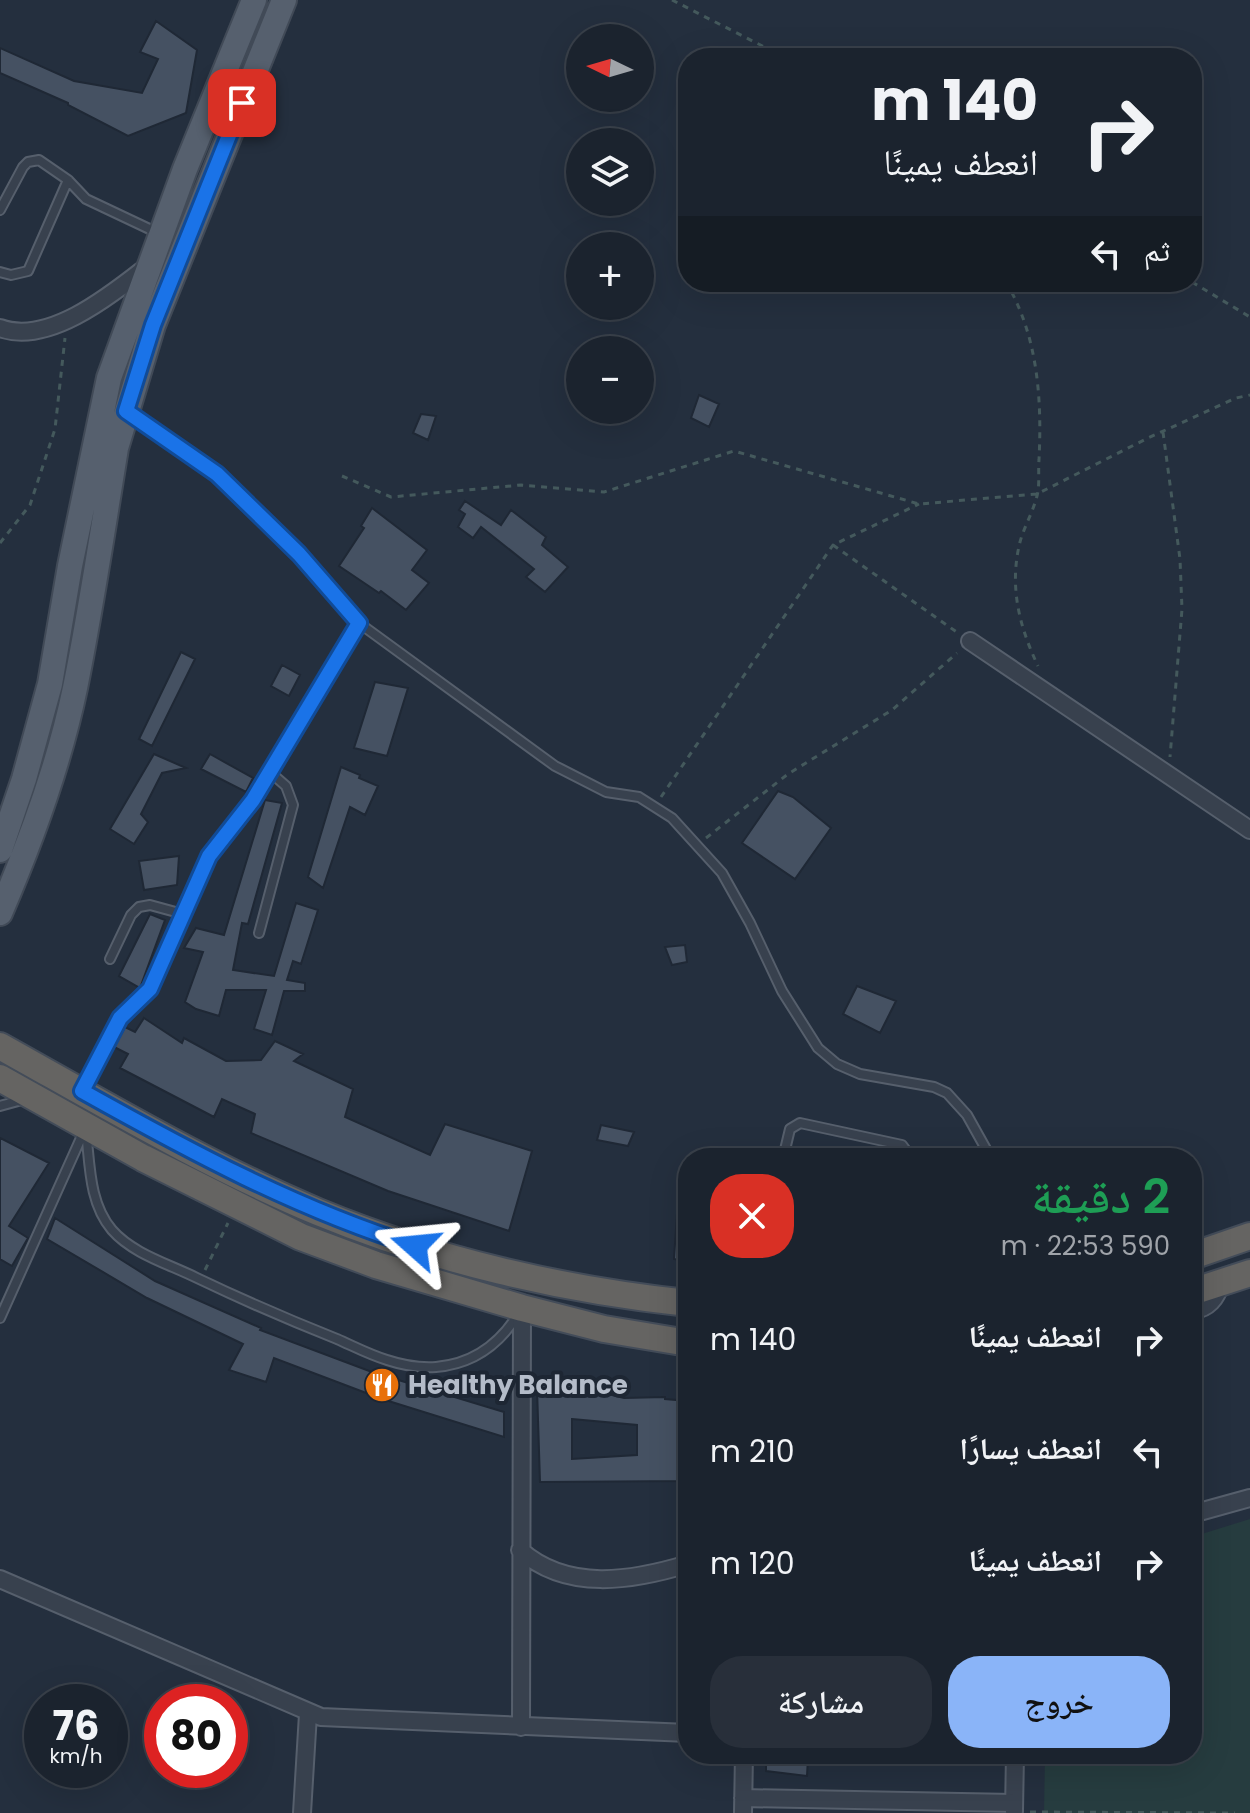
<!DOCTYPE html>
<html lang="ar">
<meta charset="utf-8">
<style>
body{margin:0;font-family:Poppins,"Noto Naskh Arabic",sans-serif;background:#282f3a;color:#f1f3f6;direction:rtl;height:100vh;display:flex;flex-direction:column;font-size:30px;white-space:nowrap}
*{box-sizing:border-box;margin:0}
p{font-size:26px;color:#a0a4aa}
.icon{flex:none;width:44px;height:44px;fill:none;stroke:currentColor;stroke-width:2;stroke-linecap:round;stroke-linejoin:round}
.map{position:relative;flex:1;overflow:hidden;direction:ltr}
.side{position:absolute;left:678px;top:1148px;width:524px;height:616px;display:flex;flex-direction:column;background:#1b232e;border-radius:32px;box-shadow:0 8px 32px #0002,0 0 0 2px #39404a;direction:rtl}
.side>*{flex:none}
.guide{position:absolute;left:678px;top:48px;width:524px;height:244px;border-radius:32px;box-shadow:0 8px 32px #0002,0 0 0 2px #39404a;direction:rtl;background:#1b232e;color:#f1f3f6;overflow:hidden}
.needle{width:52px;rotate:275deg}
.controls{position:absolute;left:566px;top:24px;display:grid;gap:16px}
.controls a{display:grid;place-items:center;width:88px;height:88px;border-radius:50%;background:#1b232e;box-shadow:0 8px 32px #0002,0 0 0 2px #39404a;font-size:40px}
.speed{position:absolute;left:24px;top:1684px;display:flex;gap:16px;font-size:40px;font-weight:700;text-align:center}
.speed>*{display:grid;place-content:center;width:104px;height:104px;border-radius:50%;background:#1b232e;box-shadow:0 8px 32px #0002,0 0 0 2px #39404a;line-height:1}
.speed small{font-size:20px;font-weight:400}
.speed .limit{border:12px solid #d22;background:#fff;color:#111}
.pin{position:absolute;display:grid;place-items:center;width:68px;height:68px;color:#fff;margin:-34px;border-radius:16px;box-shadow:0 4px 12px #0006}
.me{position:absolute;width:88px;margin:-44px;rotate:288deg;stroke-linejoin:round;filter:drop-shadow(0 0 6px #0008)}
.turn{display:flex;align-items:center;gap:28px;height:168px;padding:0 32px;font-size:36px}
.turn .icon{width:104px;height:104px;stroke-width:2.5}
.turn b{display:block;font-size:56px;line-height:68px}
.then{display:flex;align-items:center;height:76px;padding:0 32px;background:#0003;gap:16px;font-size:30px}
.round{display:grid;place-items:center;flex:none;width:84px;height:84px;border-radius:32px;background:#282f3a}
.headline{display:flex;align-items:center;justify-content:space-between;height:136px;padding:0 32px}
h1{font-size:48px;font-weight:600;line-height:60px;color:#1e9e55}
.button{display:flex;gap:16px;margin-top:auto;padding:16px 32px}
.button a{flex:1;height:92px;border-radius:32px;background:#8ab4f8;color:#111;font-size:32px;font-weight:600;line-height:92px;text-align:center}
.button a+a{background:#282f3a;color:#f1f3f6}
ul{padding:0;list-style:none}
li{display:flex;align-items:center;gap:24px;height:112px;padding:0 32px}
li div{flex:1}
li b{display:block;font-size:30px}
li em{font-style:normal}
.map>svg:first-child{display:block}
</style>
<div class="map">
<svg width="1250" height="1813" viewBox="0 0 1250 1813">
<rect width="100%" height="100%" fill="#242f3e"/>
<path fill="#263c3f" d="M 1250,1519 L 1250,1813 L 1044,1813 L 1045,1754 L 1192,1754 L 1192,1537 Z"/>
<path fill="#455162" stroke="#1f2835" stroke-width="2" fill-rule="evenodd" d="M 156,21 L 197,50 L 186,113 L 128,136 L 68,105 L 68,103 L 0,73 L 0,48 L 74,81 L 142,93 L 158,59 L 140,52 Z
M 699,395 L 719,404 L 709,427 L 691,418 Z
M 421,414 L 436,416 L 428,440 L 413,433 Z
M 465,501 L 501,525 L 511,510 L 546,537 L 542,545 L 568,567 L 545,592 L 526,577 L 534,569 L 481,527 L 473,538 L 458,527 L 465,514 L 459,510 Z
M 372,508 L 427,550 L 412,570 L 429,583 L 406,610 L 381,591 L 379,593 L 339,566 L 364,528 L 361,526 Z
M 181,652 L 195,659 L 152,746 L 139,739 Z
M 282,665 L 300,675 L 289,696 L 271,686 Z
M 375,682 L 408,688 L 387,756 L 354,748 Z
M 154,754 L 186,768 L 162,773 L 141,814 L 148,822 L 134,844 L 110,829 Z
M 210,754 L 253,778 L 246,792 L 201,769 Z
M 341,767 L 360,775 L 359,778 L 378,786 L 365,815 L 350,807 L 323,888 L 308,877 Z
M 778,791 L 793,797 L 831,828 L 795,879 L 742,843 Z
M 265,800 L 282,803 L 248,924 L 242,923 L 233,970 L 274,976 L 296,903 L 318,910 L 301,964 L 293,961 L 287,980 L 305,983 L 305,991 L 284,991 L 272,1035 L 254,1029 L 266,990 L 226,990 L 219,1016 L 196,1009 L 185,1002 L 203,952 L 184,948 L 196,928 L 224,935 Z
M 179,856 L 177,885 L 144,890 L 139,861 Z
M 150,914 L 165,920 L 140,988 L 119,976 Z
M 685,945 L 687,962 L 672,965 L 665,947 Z
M 857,986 L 896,1001 L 880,1033 L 843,1014 Z
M 144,1018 L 182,1043 L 184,1038 L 226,1061 L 261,1060 L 275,1041 L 303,1054 L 294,1061 L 353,1089 L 345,1117 L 430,1155 L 445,1124 L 532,1151 L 509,1231 L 388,1191 L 251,1133 L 255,1114 L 222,1099 L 214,1117 L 120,1068 L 128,1054 L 114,1047 L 125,1027 L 135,1032 Z
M 601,1125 L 634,1132 L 628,1146 L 597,1140 Z
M 0,1138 L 49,1163 L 9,1226 L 28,1238 L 12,1266 L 0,1259 Z
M 677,1214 L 688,1215 L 688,1262 L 674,1259 Z
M 55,1218 L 155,1281 L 261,1328 L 260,1330 L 372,1372 L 504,1412 L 504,1437 L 382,1399 L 274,1358 L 266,1382 L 229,1370 L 243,1344 L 147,1298 L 47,1239 Z
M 544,1378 L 624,1398 L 665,1397 L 665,1399 L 688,1401 L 688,1481 L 540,1482 L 537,1388 ZM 572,1419 L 637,1425 L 637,1455 L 572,1459 Z
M 766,1754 L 787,1754 L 786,1758 L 808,1757 L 807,1776 L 766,1771 Z"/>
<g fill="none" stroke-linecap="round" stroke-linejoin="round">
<defs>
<path id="service" d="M 0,210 L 23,167 L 28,162 L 39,160 L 68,180 L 86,199 L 160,234
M 0,272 L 11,275 L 28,271 L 68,180
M 130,414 L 217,474 L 299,554 L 359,623 L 555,766 L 606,792 L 639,797 L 672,818 L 722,873 L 750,923 L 782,991 L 818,1048 L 837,1064 L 860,1074 L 934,1087 L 947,1093 L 967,1115 L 991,1158
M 259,933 L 293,805 L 286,786 L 270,772
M 110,959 L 131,915 L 139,907 L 150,905 L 183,914
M 84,1087 L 120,1018 L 150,989 L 209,856 L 253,800 L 359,623
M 0,1106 L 22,1100
M 86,1131 C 90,1165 89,1203 112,1230 C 133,1254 169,1264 197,1278 C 243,1300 289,1320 337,1339 C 353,1346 370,1355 387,1360 C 402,1365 420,1368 436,1367 C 473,1364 500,1344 519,1313
M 783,1158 L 790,1129 L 800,1123 L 902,1145 L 908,1153 L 907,1158
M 0,1318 L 85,1129"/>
<path id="minor" d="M 0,328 C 49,346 112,294 149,265
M 970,641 L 1250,830
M 1192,1311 C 1209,1308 1216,1299 1221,1283 L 1224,1283
M 1192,1514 L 1250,1498
M 520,1550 C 567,1592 632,1581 688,1564
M 0,1579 L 321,1717 L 688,1733
M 521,1727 L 522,1308
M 743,1798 L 1014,1803
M 1014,1811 L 1015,1754
M 302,1813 L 308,1714
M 743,1813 L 744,1754"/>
<path id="primary" d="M 0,850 L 24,779 L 50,684 L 70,566 L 109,378 L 185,169 L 254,0
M 0,913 C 31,841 59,765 75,688 C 91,609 103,528 116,448 L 153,325 L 284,0"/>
<path id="trunk" d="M 0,1046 C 104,1104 208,1166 318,1212 C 434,1260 563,1290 688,1303
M 0,1078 L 143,1158 L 301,1237 L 376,1265 L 522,1308 L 604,1329 L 688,1343
M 1192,1256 L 1250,1236
M 1192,1292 L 1250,1273"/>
</defs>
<use href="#service" stroke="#565f6c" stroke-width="12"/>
<use href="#minor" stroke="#565f6c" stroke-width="20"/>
<use href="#primary" stroke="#414a57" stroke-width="28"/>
<use href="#trunk" stroke="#434c59" stroke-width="30"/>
<path stroke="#44595c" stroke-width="3" stroke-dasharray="6 6" stroke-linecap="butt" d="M 672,0 L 786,58
M 1006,282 C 1038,336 1042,399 1039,460 C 1038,471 1040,485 1037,496 C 1033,512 1024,527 1020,542 C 1009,586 1019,626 1038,666
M 1192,282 L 1250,317
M 1163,432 L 1180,559 L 1182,609 L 1170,757
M 342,476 L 391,497 L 521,485 L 604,492 L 734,451 L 919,504 L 1037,494 L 1148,438 L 1236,398 L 1250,395
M 0,543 L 30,505 L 55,429 L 65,338
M 833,545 L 958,633
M 661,797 L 833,545 L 919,504
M 706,838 L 788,774 L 892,710 L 957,653
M 205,1270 L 228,1223
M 1030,1812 L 1235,1813"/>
<use href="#service" stroke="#38414e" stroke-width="8"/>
<use href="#minor" stroke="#38414e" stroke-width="16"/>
<use href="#primary" stroke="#56606e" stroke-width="24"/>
<use href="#trunk" stroke="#656462" stroke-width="26"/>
</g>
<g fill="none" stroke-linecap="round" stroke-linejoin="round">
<defs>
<path id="route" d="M 242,103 L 153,325 L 126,411 L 217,474 L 299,554 L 359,623 L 253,800 L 209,856 L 150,989 L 120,1018 L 82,1091 C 189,1151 297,1209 415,1246"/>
</defs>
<use href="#route" stroke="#114b97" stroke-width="20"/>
<use href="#route" stroke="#1a73e8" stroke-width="14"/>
</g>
<defs>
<symbol id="restaurant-disc" viewBox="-11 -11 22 22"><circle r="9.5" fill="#e8710a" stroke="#1d2633"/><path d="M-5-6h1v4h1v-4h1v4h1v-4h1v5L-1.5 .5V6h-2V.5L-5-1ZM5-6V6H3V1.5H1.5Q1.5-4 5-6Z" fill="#fff"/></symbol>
</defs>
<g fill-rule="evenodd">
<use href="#restaurant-disc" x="362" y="1365" width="40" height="40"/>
</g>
<g text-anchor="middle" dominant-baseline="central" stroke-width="8" stroke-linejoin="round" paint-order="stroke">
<g font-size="26" font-weight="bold" fill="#b4bcc9" stroke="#1d2633" text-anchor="start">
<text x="408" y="1385">Healthy Balance</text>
</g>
</g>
</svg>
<div class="controls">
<a><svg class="needle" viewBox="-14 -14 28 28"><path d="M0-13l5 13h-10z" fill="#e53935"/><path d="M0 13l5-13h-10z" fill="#a0a4aa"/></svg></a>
<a><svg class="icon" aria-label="layers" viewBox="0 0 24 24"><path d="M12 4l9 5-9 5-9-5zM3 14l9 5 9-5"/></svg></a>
<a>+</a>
<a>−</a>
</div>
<div class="speed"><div>76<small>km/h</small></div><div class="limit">80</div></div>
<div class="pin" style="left:242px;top:103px;background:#d93025"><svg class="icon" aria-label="arrive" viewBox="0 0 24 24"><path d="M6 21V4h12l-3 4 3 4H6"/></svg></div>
<svg class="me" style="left:415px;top:1246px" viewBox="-20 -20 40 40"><path d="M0-17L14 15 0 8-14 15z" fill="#1a73e8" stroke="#fff" stroke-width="4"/></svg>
<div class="guide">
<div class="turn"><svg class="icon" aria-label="right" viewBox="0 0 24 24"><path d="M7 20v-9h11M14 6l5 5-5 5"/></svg><div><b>140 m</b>انعطف يمينًا</div></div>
<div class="then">ثم<svg class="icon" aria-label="left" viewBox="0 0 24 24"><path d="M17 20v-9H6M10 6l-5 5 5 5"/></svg></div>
</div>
<section class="side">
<div class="headline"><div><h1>2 دقيقة</h1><p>590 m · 22:53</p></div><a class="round" style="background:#d93025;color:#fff"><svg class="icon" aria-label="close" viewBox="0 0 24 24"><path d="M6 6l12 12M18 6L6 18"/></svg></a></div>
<ul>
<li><svg class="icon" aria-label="right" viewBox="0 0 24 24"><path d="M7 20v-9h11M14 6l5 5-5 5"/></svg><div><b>انعطف يمينًا</b></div><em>140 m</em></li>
<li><svg class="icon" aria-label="left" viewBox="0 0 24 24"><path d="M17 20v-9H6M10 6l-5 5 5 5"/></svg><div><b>انعطف يسارًا</b></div><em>210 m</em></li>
<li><svg class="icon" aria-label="right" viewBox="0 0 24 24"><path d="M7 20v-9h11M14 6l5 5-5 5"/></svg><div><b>انعطف يمينًا</b></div><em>120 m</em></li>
</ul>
<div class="button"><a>خروج</a><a>مشاركة</a></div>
</section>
</div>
